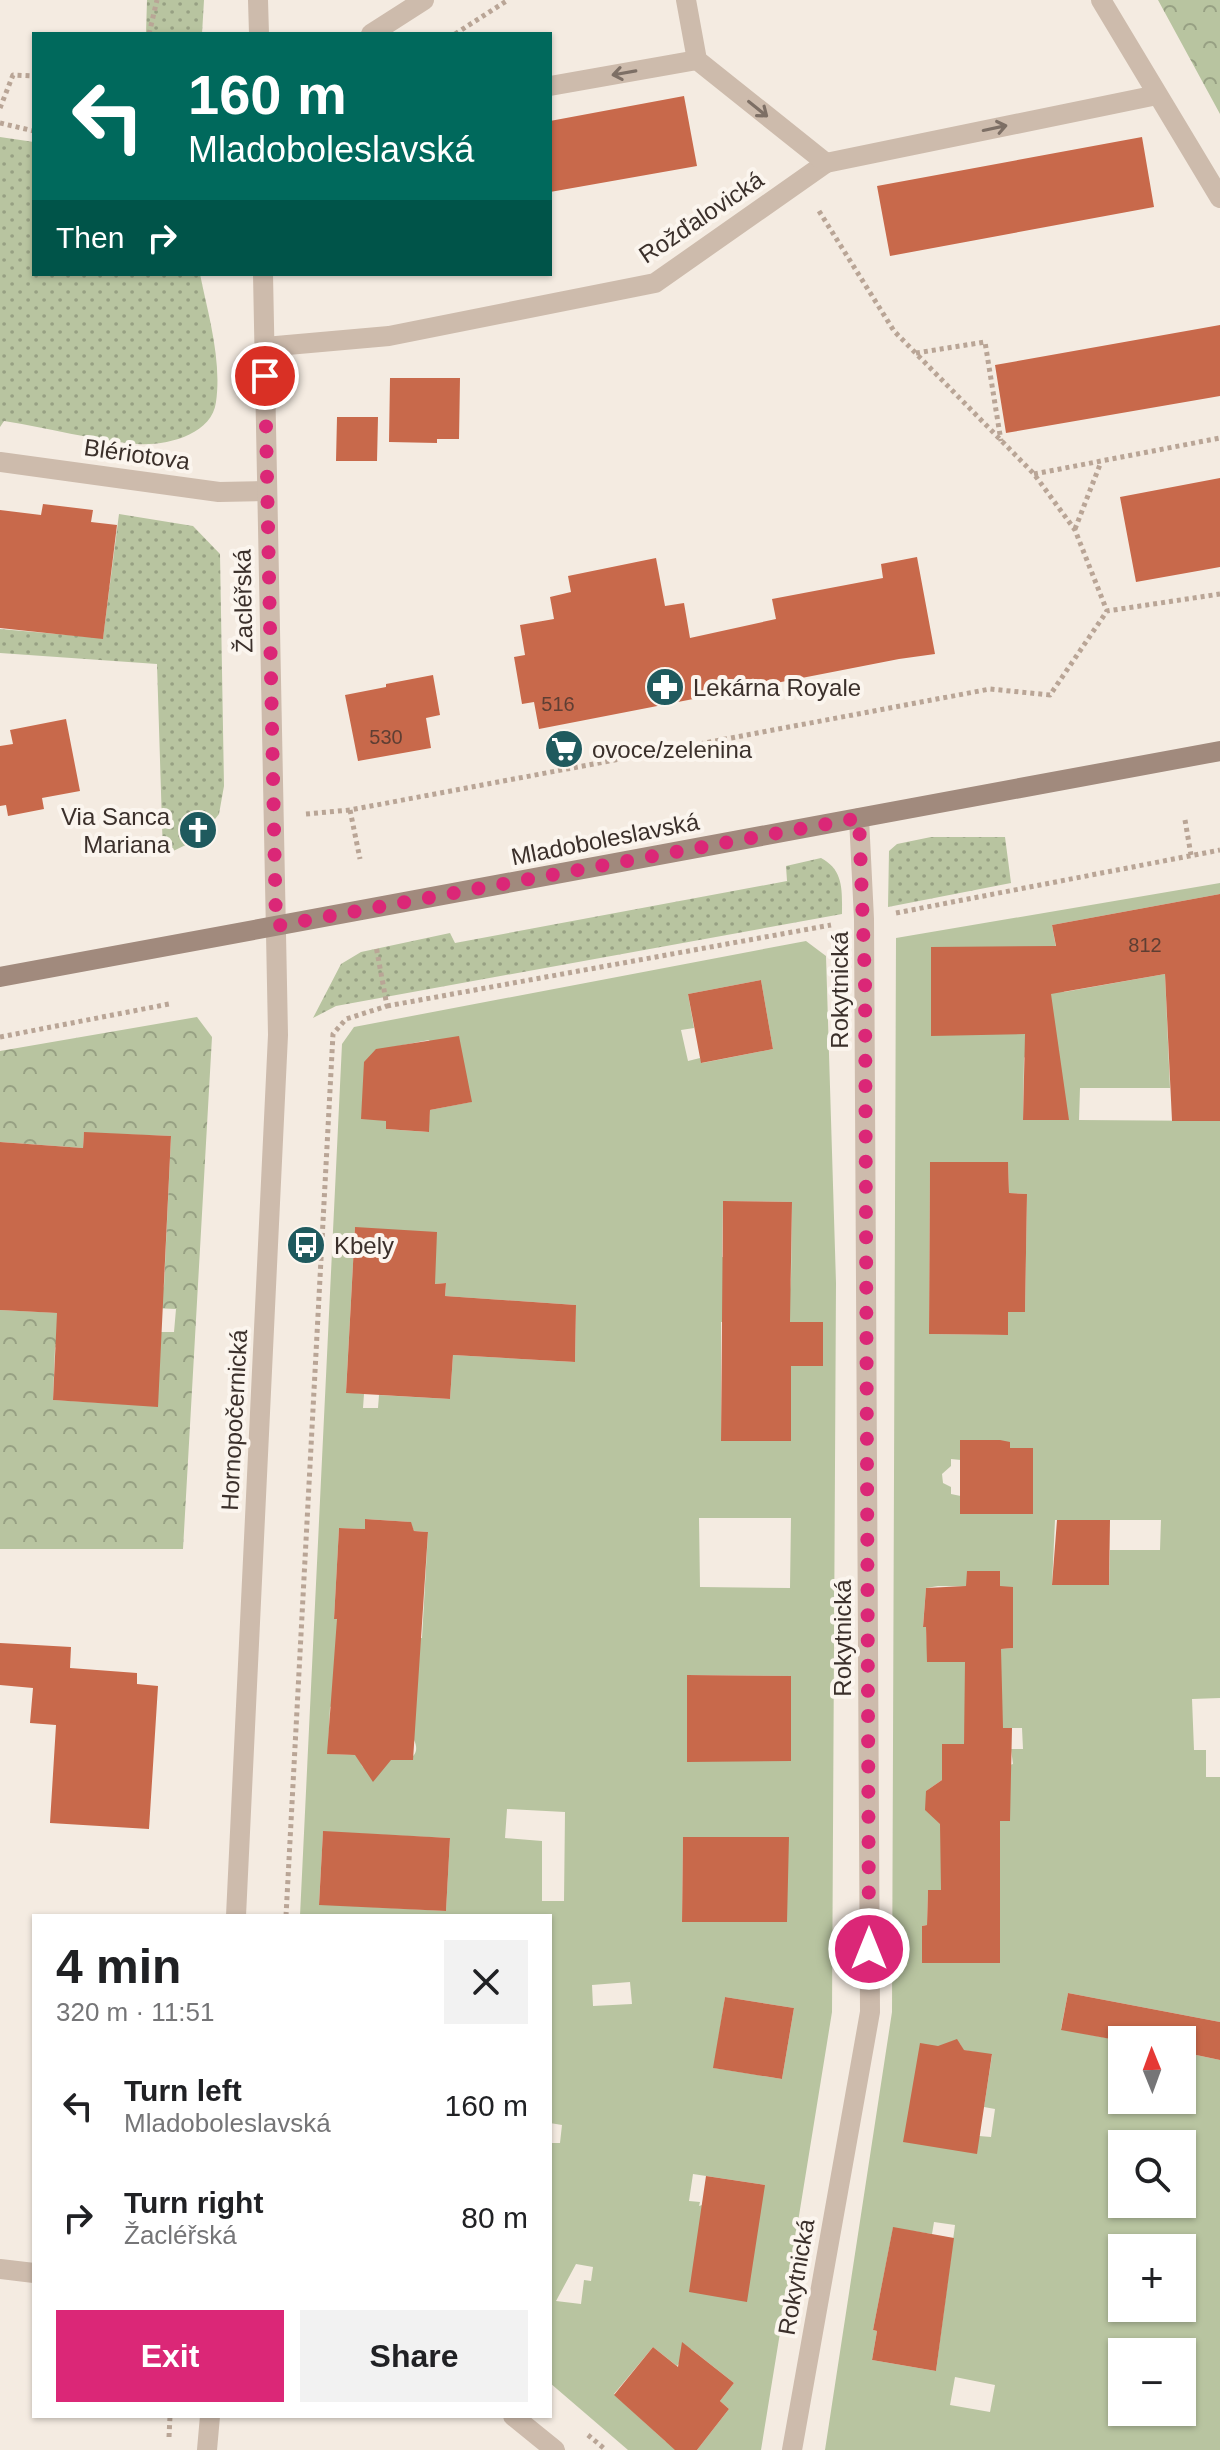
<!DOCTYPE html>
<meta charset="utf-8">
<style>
body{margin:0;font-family:Arial,sans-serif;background:#f2f2f2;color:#202124;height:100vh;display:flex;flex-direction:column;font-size:30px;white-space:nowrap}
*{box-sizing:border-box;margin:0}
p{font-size:26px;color:#757577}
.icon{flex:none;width:44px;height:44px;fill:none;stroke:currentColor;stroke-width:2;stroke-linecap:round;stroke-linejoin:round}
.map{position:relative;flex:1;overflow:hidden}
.details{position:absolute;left:32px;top:1914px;width:520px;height:504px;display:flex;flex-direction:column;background:#fff;border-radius:0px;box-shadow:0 2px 6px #0004}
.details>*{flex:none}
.guide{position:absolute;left:32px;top:32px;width:520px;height:244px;border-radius:0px;box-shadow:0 2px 6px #0004;background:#00695c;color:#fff;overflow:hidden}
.needle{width:52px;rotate:359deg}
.controls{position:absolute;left:1108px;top:2026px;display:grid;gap:16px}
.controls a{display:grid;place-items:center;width:88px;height:88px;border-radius:0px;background:#fff;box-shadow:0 2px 6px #0004;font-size:40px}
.pin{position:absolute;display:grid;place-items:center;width:68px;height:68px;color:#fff;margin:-34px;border:4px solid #fff;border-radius:50%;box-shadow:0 2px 8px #0007}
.me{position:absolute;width:88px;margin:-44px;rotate:0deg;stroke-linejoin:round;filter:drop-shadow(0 0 6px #0008)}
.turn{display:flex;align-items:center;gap:28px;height:168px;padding:0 24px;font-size:36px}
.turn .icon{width:104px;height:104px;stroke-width:2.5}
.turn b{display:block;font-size:56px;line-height:68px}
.then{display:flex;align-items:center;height:76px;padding:0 24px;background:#0003;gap:16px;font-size:30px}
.round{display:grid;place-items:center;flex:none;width:84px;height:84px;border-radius:0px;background:#f2f2f2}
.summary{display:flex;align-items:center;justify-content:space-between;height:136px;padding:0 24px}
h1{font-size:48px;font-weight:600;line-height:60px}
.action{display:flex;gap:16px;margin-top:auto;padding:16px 24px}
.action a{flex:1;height:92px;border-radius:0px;background:#db2777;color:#fff;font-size:32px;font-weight:600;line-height:92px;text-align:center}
.action a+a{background:#f2f2f2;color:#202124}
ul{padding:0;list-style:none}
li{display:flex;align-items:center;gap:24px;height:112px;padding:0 24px}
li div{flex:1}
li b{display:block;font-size:30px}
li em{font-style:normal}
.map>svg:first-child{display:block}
</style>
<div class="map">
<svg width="1220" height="2450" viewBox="0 0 1220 2450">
<defs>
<pattern id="grass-dots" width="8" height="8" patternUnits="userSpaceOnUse" patternTransform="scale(2)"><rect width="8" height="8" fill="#b8c4a0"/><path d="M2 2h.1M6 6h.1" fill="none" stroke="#97a083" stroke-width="1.8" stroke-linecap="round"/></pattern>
<pattern id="forest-crowns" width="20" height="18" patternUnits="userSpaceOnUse" patternTransform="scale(2)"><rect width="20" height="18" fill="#b8c4a0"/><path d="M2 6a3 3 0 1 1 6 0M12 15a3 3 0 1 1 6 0" fill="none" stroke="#97a083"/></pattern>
</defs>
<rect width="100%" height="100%" fill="#f4ebe1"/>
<path fill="url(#grass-dots)" d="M 147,0 L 204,0 L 202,34 L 146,34 Z
M 0,137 L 34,142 L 34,274 L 200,274 C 208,314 222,360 216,402 C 212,435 166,446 137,444 C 93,440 48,428 4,421 L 0,427 Z
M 119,514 L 193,526 L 220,554 L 224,786 L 219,814 L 200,838 L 163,856 L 157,664 L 0,653 L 0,629 L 103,638 Z
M 931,837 L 1005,837 L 1011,883 L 888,907 L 889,851 L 897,844 Z
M 821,858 C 844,870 842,891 842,914 L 336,1006 L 313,1018 L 341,964 L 361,952 L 450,933 L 455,943 L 787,881 L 786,866 Z"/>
<path fill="url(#forest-crowns)" d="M 1158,0 L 1220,0 L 1220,114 Z
M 197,1017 L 212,1037 L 183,1549 L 0,1549 L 0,1310 L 79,1314 L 55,1348 L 53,1400 L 158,1406 L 151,1332 L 174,1332 L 176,1309 L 152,1308 L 164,1286 L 171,1136 L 84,1133 L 83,1148 L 0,1142 L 0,1051 Z"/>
<path fill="#b8c4a0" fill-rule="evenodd" d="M 1220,883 L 1220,894 L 1052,925 L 1064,992 L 1165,974 L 1170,1088 L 1080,1088 L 1079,1120 L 1220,1121 L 1220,1698 L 1192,1699 L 1194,1750 L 1206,1750 L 1206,1777 L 1220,1777 L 1220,2022 L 1068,1993 L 1061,2029 L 1122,2041 L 1122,2100 L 1182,2100 L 1182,2052 L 1220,2060 L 1220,2450 L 825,2450 L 892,2012 L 896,938 ZM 1034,1046 L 1059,1049 L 1059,1120 L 1023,1120 L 1024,1058 ZM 930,1162 L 1008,1163 L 1009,1193 L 1027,1194 L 1025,1312 L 1008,1312 L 1008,1335 L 929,1334 ZM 1010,1448 L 1033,1448 L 1033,1511 L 951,1494 L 951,1487 L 943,1483 L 942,1474 L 951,1466 L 951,1459 L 961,1460 ZM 1055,1520 L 1161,1520 L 1160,1550 L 1110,1550 L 1109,1585 L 1052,1585 ZM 938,1586 L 1001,1587 L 1013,1594 L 1013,1648 L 1001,1649 L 1001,1662 L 928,1662 L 926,1627 L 923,1626 L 926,1588 ZM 965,1728 L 1022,1728 L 1023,1749 L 1011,1749 L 1013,1764 L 926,1791 L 942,1780 L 942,1744 L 964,1744 ZM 928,1890 L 1000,1890 L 1000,1963 L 923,1963 L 922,1926 L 927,1925 ZM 952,2041 L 960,2044 L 963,2050 L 992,2055 L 984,2107 L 995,2109 L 991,2137 L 979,2136 L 944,2047 ZM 1122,2144 L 1182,2144 L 1182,2204 L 1122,2204 ZM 934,2222 L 955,2225 L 936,2371 L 872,2360 L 877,2331 L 873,2330 L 893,2228 L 932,2234 ZM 1122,2248 L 1182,2248 L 1182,2308 L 1122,2308 ZM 1122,2352 L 1182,2352 L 1182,2412 L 1122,2412 ZM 955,2377 L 995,2385 L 990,2412 L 950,2405 Z
M 806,941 L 826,956 L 836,1283 L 832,2012 L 761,2450 L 697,2450 L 729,2409 L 720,2401 L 734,2383 L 691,2349 L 677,2366 L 653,2347 L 614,2394 L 665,2441 L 681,2450 L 628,2450 L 550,2383 L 550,2143 L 560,2143 L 562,2125 L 550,2123 L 550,1916 L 300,1916 L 342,1044 L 354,1027 ZM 761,980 L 773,1049 L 702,1063 L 700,1058 L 688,1061 L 681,1030 L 694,1028 L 688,994 ZM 429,1040 L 471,1102 L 430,1110 L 428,1132 L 386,1129 L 393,1047 ZM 723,1201 L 792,1202 L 791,1279 L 787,1322 L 823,1322 L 823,1365 L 791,1366 L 790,1441 L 721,1441 L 721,1322 L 734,1321 L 733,1258 L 722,1257 ZM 355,1227 L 435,1284 L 446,1283 L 445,1296 L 576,1305 L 575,1362 L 453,1355 L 450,1399 L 379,1395 L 378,1408 L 363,1408 L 364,1394 L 346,1392 ZM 699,1518 L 791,1518 L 790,1588 L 700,1587 ZM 366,1519 L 410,1522 L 414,1531 L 428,1532 L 422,1638 L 362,1635 L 362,1620 L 334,1619 L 339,1528 L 365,1529 ZM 688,1675 L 791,1676 L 791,1760 ZM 332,1706 L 414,1740 C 418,1748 417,1756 407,1760 L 389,1756 L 369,1771 L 362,1766 L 359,1755 L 330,1754 L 328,1750 L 330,1707 ZM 507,1809 L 565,1812 L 564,1901 L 542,1901 L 542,1841 L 505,1838 ZM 323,1832 L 450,1838 L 446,1911 L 319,1904 ZM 683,1837 L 788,1837 L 786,1922 L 682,1922 ZM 630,1982 L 632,2004 L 593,2006 L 592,1985 ZM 725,1997 L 794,2008 L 782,2079 L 714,2068 ZM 693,2174 L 765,2185 L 699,2206 L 700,2202 L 689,2201 ZM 576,2264 L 593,2267 L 591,2281 L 584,2280 L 581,2304 L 556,2301 Z"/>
<path fill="#c8694b" d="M 684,96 L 697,166 L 550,192 L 550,121 Z
M 1142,137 L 1154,207 L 890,256 L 877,186 Z
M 1220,325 L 1220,396 L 1006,433 L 995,365 Z
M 390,378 L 460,378 L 459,439 L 437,439 L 437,443 L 389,442 Z
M 337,417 L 378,417 L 377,461 L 336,461 Z
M 1220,478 L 1220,567 L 1136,582 L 1120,497 Z
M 43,504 L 93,510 L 91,522 L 117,525 L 103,639 L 0,628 L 0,510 L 41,515 Z
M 917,557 L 935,654 L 899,659 L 539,729 L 534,702 L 522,704 L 514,657 L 525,655 L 520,625 L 554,619 L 550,597 L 571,592 L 568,576 L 656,558 L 665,606 L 684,603 L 690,638 L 776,619 L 772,599 L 883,578 L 881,564 Z
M 433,675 L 440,715 L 426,718 L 431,748 L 358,761 L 345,695 L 386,687 L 386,684 Z
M 66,719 L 80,791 L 42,798 L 44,809 L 8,816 L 6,805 L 0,806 L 0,746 L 13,744 L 10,730 Z
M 1220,894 L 1220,1121 L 1172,1121 L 1165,974 L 1051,994 L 1069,1120 L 1023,1120 L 1025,1034 L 931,1036 L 931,947 L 1056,946 L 1052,925 Z
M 761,980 L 773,1049 L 701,1063 L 688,994 Z
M 459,1036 L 472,1102 L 430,1110 L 429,1132 L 386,1129 L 386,1121 L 361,1119 L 364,1062 L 376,1049 Z
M 84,1132 L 171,1136 L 158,1407 L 53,1400 L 57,1313 L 0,1310 L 0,1142 L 83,1148 Z
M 930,1162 L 1008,1162 L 1009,1193 L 1027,1194 L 1025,1312 L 1008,1312 L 1008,1335 L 929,1334 Z
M 723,1201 L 792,1202 L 790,1322 L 823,1322 L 823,1366 L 791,1366 L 791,1441 L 721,1441 Z
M 355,1227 L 437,1232 L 435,1284 L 446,1283 L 445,1296 L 576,1305 L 575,1362 L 453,1355 L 450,1399 L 346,1393 Z
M 960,1440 L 1000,1440 L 1010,1442 L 1010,1448 L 1033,1448 L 1033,1514 L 960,1514 Z
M 365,1519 L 411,1522 L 414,1531 L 428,1532 L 413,1760 L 391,1760 L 373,1782 L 355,1755 L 327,1754 L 337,1619 L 334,1619 L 339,1528 L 365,1529 Z
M 1057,1520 L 1110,1520 L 1109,1585 L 1052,1585 Z
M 967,1571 L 1000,1571 L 1000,1586 L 1013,1587 L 1013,1648 L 1001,1649 L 1003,1728 L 1012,1728 L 1010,1821 L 1000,1821 L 1000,1963 L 922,1963 L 922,1926 L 927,1925 L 928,1890 L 941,1890 L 940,1824 L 925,1810 L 926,1791 L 942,1780 L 942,1744 L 964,1744 L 965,1662 L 927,1662 L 926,1627 L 923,1627 L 926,1588 L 966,1586 Z
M 0,1643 L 71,1647 L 70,1668 L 137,1673 L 137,1684 L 158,1686 L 149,1829 L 50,1823 L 56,1725 L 30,1723 L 33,1688 L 0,1685 Z
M 687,1675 L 791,1676 L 791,1761 L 687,1762 Z
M 323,1831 L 450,1838 L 446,1911 L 319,1905 Z
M 683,1837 L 789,1837 L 787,1922 L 682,1922 Z
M 1068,1993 L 1220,2022 L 1220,2060 L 1182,2052 L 1182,2040 L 1122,2041 L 1061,2030 Z
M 725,1997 L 794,2008 L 782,2079 L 713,2068 Z
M 957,2039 L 964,2050 L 992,2054 L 977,2154 L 903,2142 L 920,2043 L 938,2046 Z
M 706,2176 L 765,2185 L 747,2302 L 689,2292 Z
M 893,2227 L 954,2238 L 936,2371 L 872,2360 L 877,2331 L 873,2330 Z
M 682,2342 L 734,2383 L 720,2401 L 729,2409 L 697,2450 L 675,2450 L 614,2395 L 653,2347 L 678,2367 Z"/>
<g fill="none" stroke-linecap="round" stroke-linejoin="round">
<path stroke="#b9a596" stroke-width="5" stroke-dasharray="4 4" stroke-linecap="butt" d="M 149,34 L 157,0
M 455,34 L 508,0
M 0,108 L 13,75 L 34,76
M 0,123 L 34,131
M 819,211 L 894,331 L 1034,474 L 1075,530 L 1107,611
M 916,353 L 985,342 L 1001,441
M 1034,474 L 1220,438
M 1075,529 L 1101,462
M 350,810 L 360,859
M 306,814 L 350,810 L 990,689 L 1050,695 L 1107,611 L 1220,594
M 1185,820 L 1191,855
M 896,913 L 1220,850
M 387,1006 L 831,925
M 0,1037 L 169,1004
M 286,1916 L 333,1034 L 346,1019 L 387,1006 L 376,946
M 588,2435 L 606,2450
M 169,2437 L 170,2416"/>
<path stroke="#cdbbac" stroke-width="20" d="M 265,347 L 389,336 L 655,283 L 826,163"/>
<path stroke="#cdbbac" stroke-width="20" d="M 686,0 L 697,60
M 1101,0 L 1220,198
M 371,34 L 424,0
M 550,86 L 697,60 L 826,163 L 1157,95
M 0,462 L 219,492 L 267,491
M 0,2269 L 34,2273
M 207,2450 L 210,2416
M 792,2450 L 870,2012 L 864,919 L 859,818"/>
<path stroke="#cdbbac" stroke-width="20" d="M 258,0 L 259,34
M 236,1916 L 278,1035 L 263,274
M 513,2416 L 555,2450"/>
<path stroke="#a18a7d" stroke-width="20" d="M 0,977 L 1220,751"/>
</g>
<defs><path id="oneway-shaft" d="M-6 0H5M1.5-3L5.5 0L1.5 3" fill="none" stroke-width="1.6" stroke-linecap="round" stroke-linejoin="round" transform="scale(2)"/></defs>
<g stroke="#7d6f65">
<use href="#oneway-shaft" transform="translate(624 73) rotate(170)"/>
<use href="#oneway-shaft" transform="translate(758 109) rotate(39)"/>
<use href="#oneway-shaft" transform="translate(995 128) rotate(-12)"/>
</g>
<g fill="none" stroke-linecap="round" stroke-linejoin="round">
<path stroke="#db2777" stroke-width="14" stroke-dasharray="0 25.2" d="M 265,376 L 276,926 L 859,818 L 865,980 L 869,1949"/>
</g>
<defs>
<symbol id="pharmacy-disc" viewBox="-11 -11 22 22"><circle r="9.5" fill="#1f5a5e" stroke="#fbf5ee"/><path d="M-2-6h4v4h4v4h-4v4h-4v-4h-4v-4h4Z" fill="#fff"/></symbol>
<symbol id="supermarket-disc" viewBox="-11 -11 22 22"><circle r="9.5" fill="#1f5a5e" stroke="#fbf5ee"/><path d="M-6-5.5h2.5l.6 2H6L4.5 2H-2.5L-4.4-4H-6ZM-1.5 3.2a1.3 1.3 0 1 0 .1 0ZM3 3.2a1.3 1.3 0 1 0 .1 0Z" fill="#fff"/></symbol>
<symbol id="church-disc" viewBox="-11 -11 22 22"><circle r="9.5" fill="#1f5a5e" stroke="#fbf5ee"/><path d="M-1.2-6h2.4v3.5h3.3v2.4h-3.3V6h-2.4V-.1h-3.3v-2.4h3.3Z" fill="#fff"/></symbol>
<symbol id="bus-disc" viewBox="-11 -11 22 22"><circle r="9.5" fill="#1f5a5e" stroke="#fbf5ee"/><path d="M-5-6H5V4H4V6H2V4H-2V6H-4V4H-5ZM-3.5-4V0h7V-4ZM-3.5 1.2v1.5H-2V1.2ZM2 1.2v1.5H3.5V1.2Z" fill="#fff"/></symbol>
</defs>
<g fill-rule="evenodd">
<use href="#pharmacy-disc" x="643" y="665" width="44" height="44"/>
<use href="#supermarket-disc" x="542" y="727" width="44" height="44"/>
<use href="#church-disc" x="176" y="808" width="44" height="44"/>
<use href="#bus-disc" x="284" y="1223" width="44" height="44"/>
</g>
<g text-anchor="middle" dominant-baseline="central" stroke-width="8" stroke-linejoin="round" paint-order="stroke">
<g font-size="20" fill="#5e3e33">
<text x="558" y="704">516</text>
<text x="386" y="737">530</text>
<text x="1145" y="945">812</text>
</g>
<g font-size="24" fill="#3b302b" stroke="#fbf5ee">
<text transform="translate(701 217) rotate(-34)">Rožďalovická</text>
<text transform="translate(137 454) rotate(8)">Blériotova</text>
<text transform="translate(243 601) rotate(-91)">Žacléřská</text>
<text transform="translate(605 839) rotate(-11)">Mladoboleslavská</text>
<text transform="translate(839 990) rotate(-90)">Rokytnická</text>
<text transform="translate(234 1420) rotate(-87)">Hornopočernická</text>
<text transform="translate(842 1638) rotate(-90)">Rokytnická</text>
<text transform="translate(796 2277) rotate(-80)">Rokytnická</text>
</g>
<g font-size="24" fill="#3b302b" stroke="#fbf5ee" text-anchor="start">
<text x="693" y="687">Lekárna Royale</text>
<text x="592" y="749">ovoce/zelenina</text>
<text x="170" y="816" text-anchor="end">Via Sanca<tspan x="170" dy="28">Mariana</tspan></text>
<text x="334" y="1245">Kbely</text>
</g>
</g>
</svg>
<div class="controls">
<a><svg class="needle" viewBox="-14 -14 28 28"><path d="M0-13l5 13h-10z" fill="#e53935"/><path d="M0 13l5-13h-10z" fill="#757577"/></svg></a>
<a><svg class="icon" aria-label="search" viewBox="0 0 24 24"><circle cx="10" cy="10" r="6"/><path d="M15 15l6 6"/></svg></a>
<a>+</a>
<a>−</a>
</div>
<div class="pin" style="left:265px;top:376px;background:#d93025"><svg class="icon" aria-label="arrive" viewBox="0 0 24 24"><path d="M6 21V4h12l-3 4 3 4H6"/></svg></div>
<svg class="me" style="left:869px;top:1949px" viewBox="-20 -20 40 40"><circle r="17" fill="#db2777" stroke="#fff" stroke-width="3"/><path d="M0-11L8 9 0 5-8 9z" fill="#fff"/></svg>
<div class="guide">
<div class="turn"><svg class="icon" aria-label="left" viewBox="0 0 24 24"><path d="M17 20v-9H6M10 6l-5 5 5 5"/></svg><div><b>160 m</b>Mladoboleslavská</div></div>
<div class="then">Then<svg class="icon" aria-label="right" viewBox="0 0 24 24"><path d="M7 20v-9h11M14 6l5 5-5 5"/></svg></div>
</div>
<section class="details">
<div class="summary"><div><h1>4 min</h1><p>320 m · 11:51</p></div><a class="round"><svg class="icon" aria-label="close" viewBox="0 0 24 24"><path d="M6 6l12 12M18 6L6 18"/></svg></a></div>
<ul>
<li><svg class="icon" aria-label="left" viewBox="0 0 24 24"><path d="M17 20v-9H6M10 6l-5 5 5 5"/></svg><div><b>Turn left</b><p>Mladoboleslavská</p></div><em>160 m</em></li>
<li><svg class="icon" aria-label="right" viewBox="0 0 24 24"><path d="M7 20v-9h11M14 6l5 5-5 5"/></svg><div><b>Turn right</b><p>Žacléřská</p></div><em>80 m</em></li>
</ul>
<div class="action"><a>Exit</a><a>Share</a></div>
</section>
</div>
